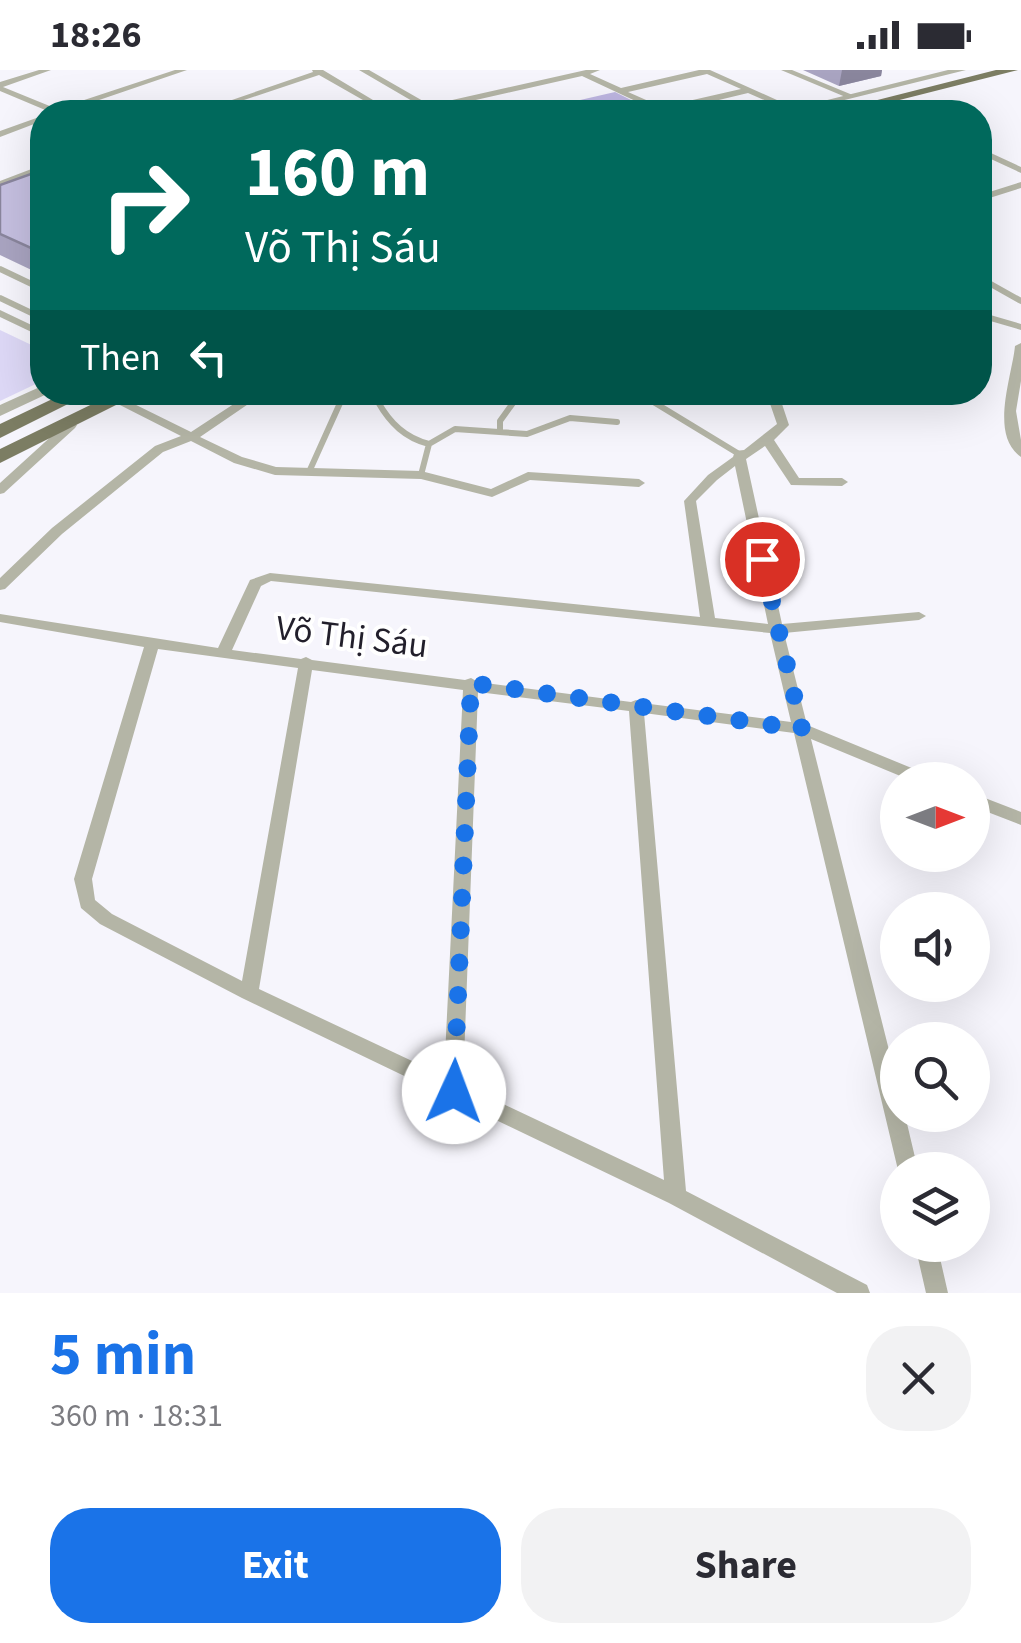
<!DOCTYPE html>
<meta charset="utf-8">
<style>
body{margin:0;font-family:"Source Sans 3",sans-serif;background:#f2f2f3;color:#2b2b33;height:100vh;display:flex;flex-direction:column;font-size:38px;white-space:nowrap}
*{box-sizing:border-box;margin:0}
p{font-size:32px;color:#7c7c81}
.icon{flex:none;width:55px;height:55px;fill:none;stroke:currentColor;stroke-width:2;stroke-linecap:round;stroke-linejoin:round}
.map{position:relative;height:1223px;overflow:hidden}
.details{display:flex;flex-direction:column;background:#fff;flex:1}
.details>*{flex:none}
.hud{position:absolute;left:30px;top:30px;width:962px;height:305px;border-radius:40px;box-shadow:0 10px 40px #0002;background:#00695c;color:#fff;overflow:hidden}
.needle{width:65px;rotate:90deg}
.controls{position:absolute;left:880px;top:692px;display:grid;gap:20px}
.controls a{display:grid;place-items:center;width:110px;height:110px;border-radius:50%;background:#fff;box-shadow:0 10px 40px #0002;font-size:50px}
.pin{position:absolute;display:grid;place-items:center;width:85px;height:85px;color:#fff;margin:-42px;border:5px solid #fff;border-radius:50%;box-shadow:0 2px 10px #0007}
.me{position:absolute;width:110px;margin:-55px;rotate:2deg;stroke-linejoin:round;filter:drop-shadow(0 0 8px #0008)}
.turn{display:flex;align-items:center;gap:35px;height:210px;padding:0 50px;font-size:45px}
.turn .icon{width:130px;height:130px;stroke-width:2.5}
.turn b{display:block;font-size:70px;line-height:85px}
.then{display:flex;align-items:center;height:95px;padding:0 50px;background:#0003;gap:20px;font-size:38px}
.round{display:grid;place-items:center;flex:none;width:105px;height:105px;border-radius:40px;background:#f2f2f3}
.headline{display:flex;align-items:center;justify-content:space-between;height:170px;padding:0 50px}
h1{font-size:60px;font-weight:700;line-height:75px;color:#1a73e8}
.primary-button{display:flex;gap:20px;margin-top:auto;padding:20px 50px}
.primary-button a{flex:1;height:115px;border-radius:40px;background:#1a73e8;color:#fff;font-size:40px;font-weight:700;line-height:115px;text-align:center}
.primary-button a+a{background:#f2f2f3;color:#2b2b33}
.status{display:flex;justify-content:space-between;align-items:center;height:70px;padding:0 50px;background:#fff;direction:ltr}
.status svg{height:28px;fill:currentColor}
.map>svg:first-child{display:block}
</style>
<div class="status"><b>18:26</b><svg viewBox="0 0 49 12"><path d="M0 12V9h3v3zM5 12V6h3v6zM10 12V3h3v9zM15 12V0h3v12zM26 1h20v11H26zM47 4h2v5h-2z"/></svg></div>
<div class="map">
<svg width="1021" height="1223" viewBox="0 0 1021 1223">
<rect width="100%" height="100%" fill="#f6f5fc"/>
<path fill="#ddd8f6" d="M 0,260 L 42,280 L 42,311 L 0,331 Z"/>
<path fill="#beb6e2" d="M 615,22 L 655,42 L 528,42 Z"/>
<g fill="none" stroke-linecap="round" stroke-linejoin="round">
<path stroke="#b4b5a6" stroke-width="6" d="M 0,199 L 42,219
M 980,208 L 1021,231
M 0,228 L 42,248
M 393,322 L 378,332 C 390,353 405,368 429,374
M 637,322 L 739,384
M 500,360 L 500,351 L 521,322
M 309,402 L 345,322
M 421,405 L 429,374 L 455,359 L 527,364 L 570,348 L 617,352"/>
<path fill="#b4b5a6" fill-rule="evenodd" d="M 39,0 L 51,0 L 3,17 L 57,39 L 175,0 L 187,0 L 64,42 L 50,42 L 0,21 L 0,12 Z
M 312,0 L 323,0 L 393,42 L 384,42 L 319,5 L 208,42 L 197,42 L 313,2 Z
M 359,0 L 369,0 L 430,35 L 586,0 L 600,0 L 590,4 L 621,18 L 699,0 L 710,0 L 799,40 L 792,42 L 748,23 L 669,42 L 659,42 L 582,6 L 436,39 L 440,42 L 431,42 ZM 707,4 L 741,19 L 662,37 L 628,22 Z
M 781,0 L 792,0 L 855,26 L 848,28 Z
M 883,37 L 895,42 L 880,41 L 880,37 Z
M 42,46 L 42,51 L 0,67 L 0,61 Z
M 980,78 L 1021,97 L 1021,103 L 980,84 Z
M 42,95 L 42,101 L 0,117 L 0,111 Z
M 1021,112 L 1021,118 L 980,131 L 980,125 Z
M 0,240 L 42,260 L 42,267 L 0,247 Z
M 980,242 L 1021,254 L 1021,260 L 980,248 Z
M 1021,273 L 1021,311 L 1016,341 L 1021,370 L 1021,387 C 989,365 1012,307 1015,276 Z
M 252,322 L 266,322 L 200,367 L 242,387 L 276,397 L 421,401 L 491,419 L 528,402 L 639,409 L 645,413 L 639,417 L 530,410 L 492,427 L 421,409 L 275,405 L 234,393 L 191,371 L 163,382 L 62,464 L 5,519 L 0,520 L 0,508 L 52,458 L 155,376 L 181,366 L 114,332 L 114,328 L 122,328 L 191,362 Z
M 766,322 L 778,322 L 789,355 L 774,370 L 799,408 L 842,408 L 848,412 L 842,416 L 791,415 L 765,376 L 746,389 L 782,554 L 919,542 L 926,546 L 919,550 L 784,563 L 807,655 L 931,706 L 933,710 L 910,710 L 811,669 L 898,1016 L 898,1045 L 905,1045 L 918,1100 L 898,1100 L 794,663 L 644,643 L 686,1121 L 867,1215 L 870,1223 L 837,1223 L 669,1133 L 242,928 L 100,854 L 81,838 L 74,809 L 144,577 L 0,552 L 0,544 L 218,578 L 250,510 L 270,503 L 700,547 L 684,431 L 708,405 L 733,387 L 735,381 L 744,380 L 777,354 ZM 735,396 L 768,554 L 715,548 L 696,431 L 717,410 ZM 271,511 L 770,563 L 791,652 L 642,633 L 636,630 L 631,632 L 478,612 L 471,608 L 465,610 L 312,590 L 306,587 L 301,589 L 232,580 L 261,516 ZM 158,579 L 298,598 L 242,911 L 112,844 L 95,830 L 92,809 ZM 312,600 L 463,620 L 444,1006 L 259,919 ZM 478,622 L 629,641 L 664,1110 L 463,1015 Z
M 71,351 L 77,355 L 75,358 L 4,423 L 0,424 L 0,413 L 67,352 Z
M 972,723 L 1021,742 L 1021,755 L 972,736 Z
M 915,1175 L 937,1175 L 948,1223 L 926,1223 Z"/>
<path fill="#b4b5a6" fill-rule="evenodd" d="M 948,0 L 966,0 L 796,42 L 779,42 Z
M 42,316 L 42,322 L 47,324 L 0,346 L 0,335 Z"/>
<path fill="#7c7d63" fill-rule="evenodd" d="M 996,0 L 1018,0 L 852,42 L 830,42 Z
M 67,322 L 92,322 L 0,368 L 0,354 Z
M 117,322 L 142,322 L 0,393 L 0,379 Z"/>
</g>
<path fill="#a9a4c1" d="M 803,0 L 882,0 L 881,6 L 839,16 Z
M 42,100 L 42,205 L 0,185 L 0,115 Z"/>
<path fill="#8a869d" d="M 842,0 L 882,0 L 881,6 L 839,16 Z"/>
<path fill="#c5bfe0" stroke="#8a869d" stroke-width="2.5" d="M 42,100 L 42,183 L 0,164 L 0,115 Z"/>
<g fill="none" stroke-linecap="round" stroke-linejoin="round">
<path stroke="#1a73e8" stroke-width="18" stroke-dasharray="0 32.4" d="M 454,1022 L 471,613 L 802,659 L 762,489"/>
</g>
<g text-anchor="middle" dominant-baseline="central" stroke-width="8" stroke-linejoin="round" paint-order="stroke">
<g font-size="35" fill="#221f2b" stroke="#fff">
<text transform="translate(352 567) rotate(7)">Võ Thị Sáu</text>
</g>
</g>
</svg>
<div class="controls">
<a><svg class="needle" viewBox="-14 -14 28 28"><path d="M0-13l5 13h-10z" fill="#e53935"/><path d="M0 13l5-13h-10z" fill="#7c7c81"/></svg></a>
<a><svg class="icon" aria-label="sound" viewBox="0 0 24 24"><path d="M4 9h4l5-4v14l-5-4H4zM17 9q2 3 0 6"/></svg></a>
<a><svg class="icon" aria-label="search" viewBox="0 0 24 24"><circle cx="10" cy="10" r="6"/><path d="M15 15l6 6"/></svg></a>
<a><svg class="icon" aria-label="layers" viewBox="0 0 24 24"><path d="M12 4l9 5-9 5-9-5zM3 14l9 5 9-5"/></svg></a>
</div>
<div class="pin" style="left:762px;top:489px;background:#d93025"><svg class="icon" aria-label="arrive" viewBox="0 0 24 24"><path d="M6 21V4h12l-3 4 3 4H6"/></svg></div>
<svg class="me" style="left:454px;top:1022px" viewBox="-20 -20 40 40"><circle r="19" fill="#fff"/><path d="M0-13L10 11 0 6-10 11z" fill="#1a73e8"/></svg>
<div class="hud">
<div class="turn"><svg class="icon" aria-label="right" viewBox="0 0 24 24"><path d="M7 20v-9h11M14 6l5 5-5 5"/></svg><div><b>160 m</b>Võ Thị Sáu</div></div>
<div class="then">Then<svg class="icon" aria-label="left" viewBox="0 0 24 24"><path d="M17 20v-9H6M10 6l-5 5 5 5"/></svg></div>
</div>
</div>
<section class="details">
<div class="headline"><div><h1>5 min</h1><p>360 m · 18:31</p></div><a class="round"><svg class="icon" aria-label="close" viewBox="0 0 24 24"><path d="M6 6l12 12M18 6L6 18"/></svg></a></div>
<div class="primary-button"><a>Exit</a><a>Share</a></div>
</section>
